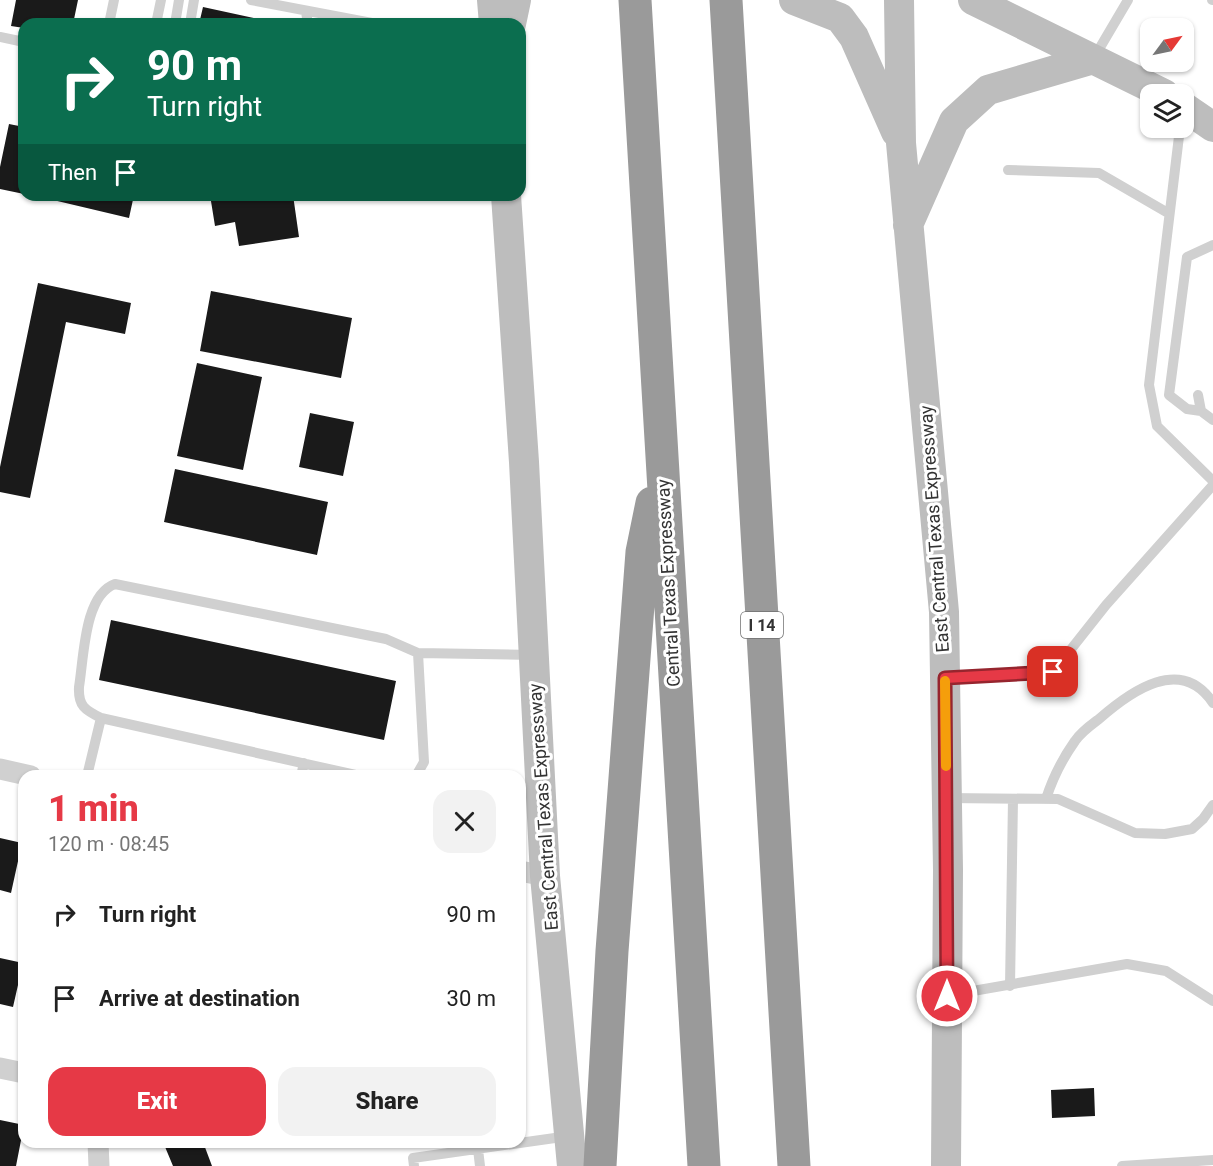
<!DOCTYPE html>
<meta charset="utf-8">
<style>
body{margin:0;font-family:Roboto,sans-serif;background:#f2f2f2;color:#222;height:100vh;display:flex;flex-direction:column;font-size:22px;white-space:nowrap}
*{box-sizing:border-box;margin:0}
p{font-size:20px;color:#767676}
.icon{flex:none;width:33px;height:33px;fill:none;stroke:currentColor;stroke-width:2;stroke-linecap:round;stroke-linejoin:round}
.map{position:relative;flex:1;overflow:hidden}
.drawer{position:absolute;left:18px;top:770px;width:508px;height:378px;display:flex;flex-direction:column;background:#fff;border-radius:18px;box-shadow:0 2px 4px #0004}
.drawer>*{flex:none}
.banner{position:absolute;left:18px;top:18px;width:508px;height:183px;border-radius:18px;box-shadow:0 2px 4px #0004;background:#0b6e4f;color:#fff;overflow:hidden}
.needle{width:39px;rotate:57deg}
.controls{position:absolute;left:1140px;top:18px;display:grid;gap:12px}
.controls a{display:grid;place-items:center;width:54px;height:54px;border-radius:12px;background:#fff;box-shadow:0 2px 4px #0004;font-size:30px}
.pin{position:absolute;display:grid;place-items:center;width:51px;height:51px;color:#fff;margin:-26px;border-radius:12px;box-shadow:0 3px 9px #0006}
.me{position:absolute;width:66px;margin:-33px;rotate:0deg;stroke-linejoin:round;filter:drop-shadow(0 0 4px #0008)}
.turn{display:flex;align-items:center;gap:21px;height:126px;padding:0 30px;font-size:27px}
.turn .icon{width:78px;height:78px;stroke-width:2.5}
.turn b{display:block;font-size:42px;line-height:51px}
.then{display:flex;align-items:center;height:57px;padding:0 30px;background:#0003;gap:12px;font-size:22px}
.round{display:grid;place-items:center;flex:none;width:63px;height:63px;border-radius:18px;background:#f2f2f2}
.overview{display:flex;align-items:center;justify-content:space-between;height:102px;padding:0 30px}
h1{font-size:36px;font-weight:800;line-height:45px;color:#e63946}
.cta{display:flex;gap:12px;margin-top:auto;padding:12px 30px}
.cta a{flex:1;height:69px;border-radius:18px;background:#e63946;color:#fff;font-size:24px;font-weight:800;line-height:69px;text-align:center}
.cta a+a{background:#f2f2f2;color:#222}
ul{padding:0;list-style:none}
li{display:flex;align-items:center;gap:18px;height:84px;padding:0 30px}
li div{flex:1}
li b{display:block;font-size:22px}
li em{font-style:normal}
.map>svg:first-child{display:block}
</style>
<div class="map">
<svg width="1213" height="1166" viewBox="0 0 1213 1166">
<rect width="100%" height="100%" fill="#fff"/>
<path fill="#1a1a1a" d="M 16,0 L 78,0 L 73,24 L 24,24 L 24,28 L 11,26 Z
M 203,7 L 272,22 L 271,24 L 199,24 Z
M 9,124 L 24,127 L 24,194 L 0,189 L 0,167 Z
M 32,195 L 134,195 L 129,218 Z
M 210,195 L 293,195 L 299,237 L 239,246 L 235,222 L 215,226 Z
M 38,283 L 131,303 L 125,334 L 66,322 L 30,498 L 0,492 L 0,467 Z
M 211,291 L 352,318 L 341,378 L 200,351 Z
M 197,363 L 262,377 L 243,470 L 177,456 Z
M 310,413 L 354,422 L 343,476 L 299,467 Z
M 175,469 L 328,502 L 317,555 L 164,522 Z
M 111,620 L 396,681 L 384,740 L 99,680 Z
M 0,838 L 22,843 L 11,893 L 0,890 Z
M 0,958 L 23,963 L 13,1007 L 0,1004 Z
M 1094,1088 L 1095,1116 L 1052,1118 L 1051,1090 Z
M 0,1120 L 24,1125 L 16,1166 L 0,1166 Z
M 163,1142 L 203,1142 L 212,1166 L 173,1166 Z"/>
<g fill="none" stroke-linecap="round" stroke-linejoin="round">
<path stroke="#d0d0d0" stroke-width="10" d="M 251,0 L 377,24
M 1212,0 L 1213,0
M 306,12 L 308,24
M 109,24 L 114,0
M 156,24 L 161,0
M 175,24 L 179,0
M 190,24 L 194,0
M 0,37 L 24,42
M 1095,56 L 1128,0
M 1180,128 L 1149,385 L 1157,426 L 1213,481
M 1008,170 L 1099,173 L 1168,213
M 1213,245 L 1187,257 L 1169,395 L 1187,409 L 1201,411 L 1213,420
M 1198,395 L 1201,411
M 948,678 L 1053,672 L 1106,605 L 1213,485
M 101,718 C 85,710 78,706 79,687 C 84,657 84,595 115,584 L 386,639 L 418,653
M 87,776 L 101,718 L 360,776
M 301,776 L 304,763
M 416,776 L 424,762 L 418,653 L 533,655
M 947,798 L 1058,799 L 1135,833 L 1165,834 L 1192,829 L 1203,819 L 1213,805
M 1046,799 C 1052,780 1063,758 1075,741 C 1081,732 1091,725 1099,719 C 1131,691 1181,655 1213,703
M 1010,986 L 1013,799
M 950,995 L 1127,964 L 1166,971 L 1213,1001
M 478,1149 L 480,1166
M 414,1166 L 413,1158 L 569,1136
M 1122,1166 L 1213,1160"/>
<path stroke="#d0d0d0" stroke-width="21" d="M 0,769 L 31,776
M 520,871 L 545,876
M 0,1068 L 24,1073
M 98,1142 L 99,1166"/>
<path stroke="#bdbdbd" stroke-width="30" d="M 492,0 L 494,24
M 794,0 L 840,18 L 854,37 L 896,132
M 899,0 L 901,143 L 944,612 L 948,870 L 946,1166
M 973,0 L 1164,94
M 511,24 L 516,0
M 1184,107 L 1213,127
M 506,195 L 524,462 L 545,876 L 572,1166
M 908,225 L 954,121 L 988,90 L 1093,59"/>
<path stroke="#9a9a9a" stroke-width="33" d="M 635,0 L 704,1166
M 726,0 L 794,1166
M 600,1166 L 612,951 L 642,552 L 652,503"/>
</g>
<g fill="none" stroke-linecap="round" stroke-linejoin="round">
<defs>
<path id="route" d="M 947,996 L 945,678 L 1053,672"/>
</defs>
<use href="#route" stroke="#96252e" stroke-width="15"/>
<use href="#route" stroke="#e63946" stroke-width="10"/>
<path stroke="#f59e0b" stroke-width="10" d="M 945,681 L 946,766"/>
</g>
<g text-anchor="middle" dominant-baseline="central" stroke-width="6" stroke-linejoin="round" paint-order="stroke">
<rect fill="#fff" stroke="#707070" stroke-width="1.5" x="741" y="612" width="42" height="26" rx="4.5"/>
<g font-size="16" font-weight="bold" fill="#333">
<text x="762" y="625">I 14</text>
</g>
<g font-size="18" fill="#333" stroke="#fff">
<text transform="translate(934 529) rotate(-94)">East Central Texas Expressway</text>
<text transform="translate(668 583) rotate(-93)">Central Texas Expressway</text>
<text transform="translate(543 807) rotate(-94)">East Central Texas Expressway</text>
</g>
</g>
</svg>
<div class="controls">
<a><svg class="needle" viewBox="-14 -14 28 28"><path d="M0-13l5 13h-10z" fill="#e53935"/><path d="M0 13l5-13h-10z" fill="#767676"/></svg></a>
<a><svg class="icon" aria-label="layers" viewBox="0 0 24 24"><path d="M12 4l9 5-9 5-9-5zM3 14l9 5 9-5"/></svg></a>
</div>
<div class="pin" style="left:1053px;top:672px;background:#d93025"><svg class="icon" aria-label="arrive" viewBox="0 0 24 24"><path d="M6 21V4h12l-3 4 3 4H6"/></svg></div>
<svg class="me" style="left:947px;top:996px" viewBox="-20 -20 40 40"><circle r="17" fill="#e63946" stroke="#fff" stroke-width="3"/><path d="M0-11L8 9 0 5-8 9z" fill="#fff"/></svg>
<div class="banner">
<div class="turn"><svg class="icon" aria-label="right" viewBox="0 0 24 24"><path d="M7 20v-9h11M14 6l5 5-5 5"/></svg><div><b>90 m</b>Turn right</div></div>
<div class="then">Then<svg class="icon" aria-label="arrive" viewBox="0 0 24 24"><path d="M6 21V4h12l-3 4 3 4H6"/></svg></div>
</div>
<section class="drawer">
<div class="overview"><div><h1>1 min</h1><p>120 m · 08:45</p></div><a class="round"><svg class="icon" aria-label="close" viewBox="0 0 24 24"><path d="M6 6l12 12M18 6L6 18"/></svg></a></div>
<ul>
<li><svg class="icon" aria-label="right" viewBox="0 0 24 24"><path d="M7 20v-9h11M14 6l5 5-5 5"/></svg><div><b>Turn right</b></div><em>90 m</em></li>
<li><svg class="icon" aria-label="arrive" viewBox="0 0 24 24"><path d="M6 21V4h12l-3 4 3 4H6"/></svg><div><b>Arrive at destination</b></div><em>30 m</em></li>
</ul>
<div class="cta"><a>Exit</a><a>Share</a></div>
</section>
</div>
